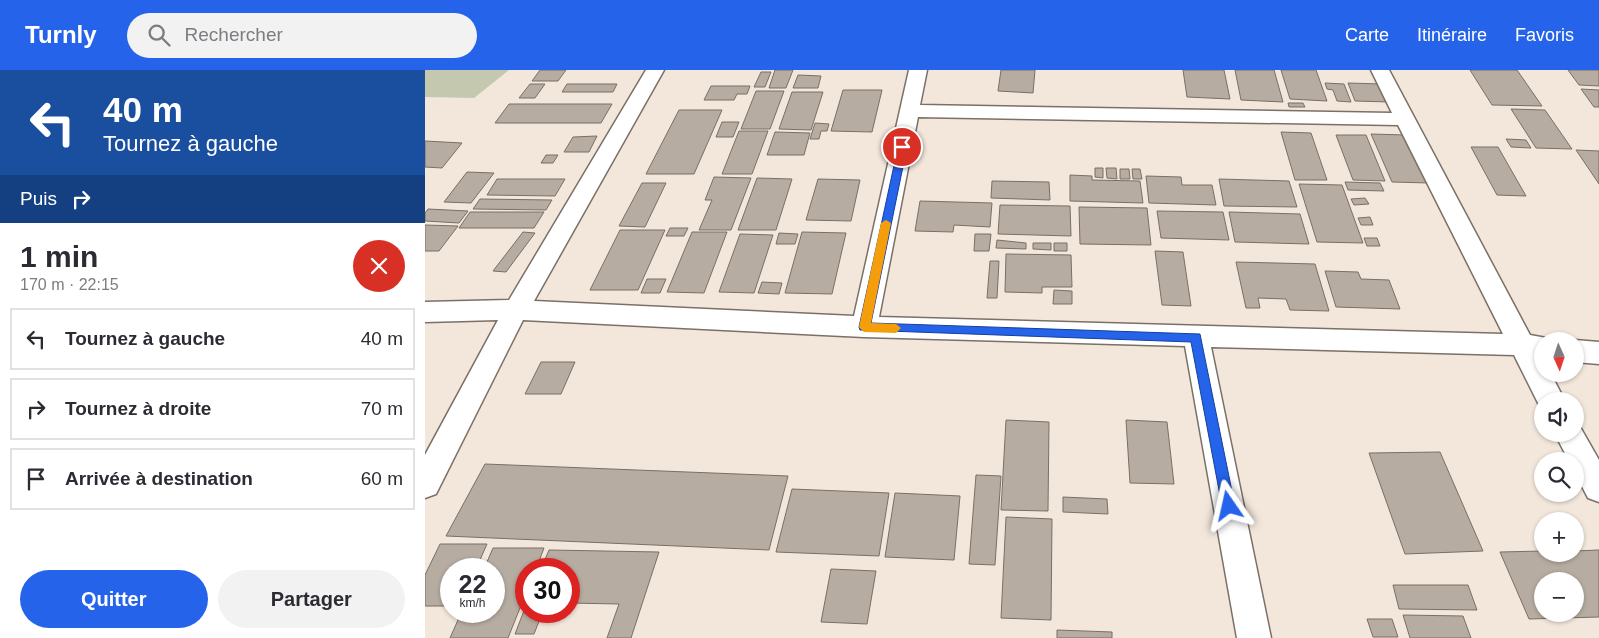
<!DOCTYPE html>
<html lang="fr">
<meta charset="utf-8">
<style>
body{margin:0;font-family:Arial,sans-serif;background:#f2f2f3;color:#2b2b33;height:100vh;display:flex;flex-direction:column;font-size:19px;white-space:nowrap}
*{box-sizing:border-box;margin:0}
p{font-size:16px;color:#7c7c81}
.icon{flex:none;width:28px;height:28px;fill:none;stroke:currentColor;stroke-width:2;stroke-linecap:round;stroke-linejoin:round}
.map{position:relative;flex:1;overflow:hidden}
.panel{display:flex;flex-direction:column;background:#fff;width:425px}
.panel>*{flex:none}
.banner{background:#1a4fa0;color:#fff;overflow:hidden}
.needle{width:32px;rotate:177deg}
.buttons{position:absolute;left:1109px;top:262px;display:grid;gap:10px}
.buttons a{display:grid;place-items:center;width:50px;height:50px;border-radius:50%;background:#fff;box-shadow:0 1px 4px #0004;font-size:25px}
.speed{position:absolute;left:15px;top:488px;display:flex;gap:10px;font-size:25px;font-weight:700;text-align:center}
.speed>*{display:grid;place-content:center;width:65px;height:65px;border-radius:50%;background:#fff;box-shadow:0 1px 4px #0004;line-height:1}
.speed small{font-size:12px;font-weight:400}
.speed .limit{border:8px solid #d22;background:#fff;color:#111}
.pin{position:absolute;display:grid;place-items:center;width:42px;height:42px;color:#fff;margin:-21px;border:2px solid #fff;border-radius:50%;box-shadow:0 1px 5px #0007}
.me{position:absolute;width:55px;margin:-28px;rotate:349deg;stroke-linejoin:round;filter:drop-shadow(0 0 4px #0008)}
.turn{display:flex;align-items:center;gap:18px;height:105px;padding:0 20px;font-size:22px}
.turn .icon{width:65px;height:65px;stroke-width:2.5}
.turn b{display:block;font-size:35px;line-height:42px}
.then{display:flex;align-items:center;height:48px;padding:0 20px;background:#0003;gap:10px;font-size:19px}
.round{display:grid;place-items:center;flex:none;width:52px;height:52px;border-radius:26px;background:#f2f2f3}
.headline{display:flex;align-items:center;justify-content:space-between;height:85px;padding:0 20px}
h1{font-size:30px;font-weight:800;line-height:38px}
.primary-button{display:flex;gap:10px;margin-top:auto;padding:10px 20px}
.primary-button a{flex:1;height:58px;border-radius:30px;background:#2563eb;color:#fff;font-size:20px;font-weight:800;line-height:58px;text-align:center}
.primary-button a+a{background:#f2f2f3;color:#2b2b33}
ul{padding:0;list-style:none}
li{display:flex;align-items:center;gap:15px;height:62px;margin:0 10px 8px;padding:0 10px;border:2px solid #e1e1e2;border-radius:0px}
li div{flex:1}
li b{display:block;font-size:19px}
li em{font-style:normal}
header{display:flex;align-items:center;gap:30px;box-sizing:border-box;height:70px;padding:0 25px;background:#2563eb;color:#fff}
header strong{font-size:24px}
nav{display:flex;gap:28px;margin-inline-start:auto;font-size:18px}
.search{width:350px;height:45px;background:#f2f2f3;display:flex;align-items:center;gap:12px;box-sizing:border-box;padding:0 18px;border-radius:28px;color:#7c7c81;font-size:19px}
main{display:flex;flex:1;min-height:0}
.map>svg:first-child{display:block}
</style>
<header>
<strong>Turnly</strong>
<div class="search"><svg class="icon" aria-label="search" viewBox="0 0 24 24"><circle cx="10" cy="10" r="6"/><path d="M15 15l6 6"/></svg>Rechercher</div>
<nav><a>Carte</a><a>Itinéraire</a><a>Favoris</a></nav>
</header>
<main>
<section class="panel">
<div class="banner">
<div class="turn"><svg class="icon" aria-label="left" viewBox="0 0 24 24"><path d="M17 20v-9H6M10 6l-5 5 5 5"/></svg><div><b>40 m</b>Tournez à gauche</div></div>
<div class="then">Puis<svg class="icon" aria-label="right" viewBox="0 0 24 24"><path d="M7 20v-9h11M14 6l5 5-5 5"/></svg></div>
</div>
<div class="headline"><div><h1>1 min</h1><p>170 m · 22:15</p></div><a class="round" style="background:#d93025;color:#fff"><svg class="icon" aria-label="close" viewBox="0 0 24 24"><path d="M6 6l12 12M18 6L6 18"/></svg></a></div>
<ul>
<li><svg class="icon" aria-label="left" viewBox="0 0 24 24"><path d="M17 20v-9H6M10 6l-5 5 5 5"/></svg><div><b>Tournez à gauche</b></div><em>40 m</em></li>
<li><svg class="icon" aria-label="right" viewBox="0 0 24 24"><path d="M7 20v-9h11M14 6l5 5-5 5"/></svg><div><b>Tournez à droite</b></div><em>70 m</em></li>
<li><svg class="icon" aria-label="arrive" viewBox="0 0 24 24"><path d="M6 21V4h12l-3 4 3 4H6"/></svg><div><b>Arrivée à destination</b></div><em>60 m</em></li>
</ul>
<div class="primary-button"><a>Quitter</a><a>Partager</a></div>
</section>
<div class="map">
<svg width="1174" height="568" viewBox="0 0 1174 568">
<rect width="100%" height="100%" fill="#f3e7dc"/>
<path fill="#c3c8af" d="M 0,0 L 84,0 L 49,28 L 0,27 Z"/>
<path fill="#b7aca1" stroke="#796f65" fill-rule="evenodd" d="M 115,0 L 141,0 L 133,11 L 107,11 Z
M 350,0 L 368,0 L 361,18 L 344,18 Z
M 576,0 L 610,0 L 608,23 L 573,21 Z
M 758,0 L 799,0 L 805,29 L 762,27 Z
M 810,0 L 849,0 L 858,32 L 816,30 Z
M 856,0 L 891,0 L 902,31 L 865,29 Z
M 1045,0 L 1092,0 L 1117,36 L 1067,35 Z
M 1143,0 L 1174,0 L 1174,16 L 1154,15 Z
M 336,2 L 346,2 L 340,17 L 329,17 Z
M 373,5 L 396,6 L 393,18 L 368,18 Z
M 900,13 L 919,14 L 926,32 L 912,31 L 908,20 L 902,19 Z
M 923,13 L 956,14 L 964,32 L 930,31 Z
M 105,14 L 120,14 L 110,28 L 94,28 Z
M 142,14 L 192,14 L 188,22 L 137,22 Z
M 286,16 L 325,16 L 322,24 L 312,24 L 309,30 L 279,30 Z
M 1156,19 L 1174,20 L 1174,37 L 1169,37 Z
M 418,20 L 457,20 L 447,62 L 406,61 Z
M 331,21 L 359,21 L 345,59 L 316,59 Z
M 367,22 L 398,22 L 386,60 L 354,59 Z
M 863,33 L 878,33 L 880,37 L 864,37 Z
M 84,34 L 187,34 L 176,53 L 70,53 Z
M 1086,39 L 1120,40 L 1147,79 L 1111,78 Z
M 254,40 L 297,40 L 269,104 L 221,104 Z
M 297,52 L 314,52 L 308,67 L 291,67 Z
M 390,53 L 404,54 L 402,61 L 396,61 L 394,69 L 385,69 Z
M 314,61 L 343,61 L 327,104 L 297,104 Z
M 350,62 L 385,63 L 379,85 L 342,85 Z
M 856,62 L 886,63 L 902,110 L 870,110 Z
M 946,64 L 981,65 L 1004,113 L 967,112 Z
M 911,65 L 941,65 L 960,111 L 928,110 Z
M 172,66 L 164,82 L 139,82 L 148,67 Z
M 1081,69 L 1101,70 L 1106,78 L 1086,77 Z
M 0,71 L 37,73 L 17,98 L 0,97 Z
M 1046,77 L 1073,77 L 1101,126 L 1072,125 Z
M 1151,80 L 1174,81 L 1174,114 Z
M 121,85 L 133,85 L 128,93 L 116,93 Z
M 670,98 L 678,98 L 678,108 L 670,107 Z
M 681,98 L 691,98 L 692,109 L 682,108 Z
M 695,99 L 704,99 L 705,109 L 695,109 Z
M 707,99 L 715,99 L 717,109 L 708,109 Z
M 42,102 L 69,103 L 46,133 L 19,132 Z
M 645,105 L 667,106 L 667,110 L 715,111 L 718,133 L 645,131 Z
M 721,106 L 756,107 L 757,115 L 787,115 L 791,135 L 724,133 Z
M 289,107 L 326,108 L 306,160 L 274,160 L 287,130 L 280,130 Z
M 332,108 L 367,109 L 351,160 L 313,160 Z
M 72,109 L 140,109 L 130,126 L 62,125 Z
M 393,109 L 435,110 L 426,151 L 381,150 Z
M 794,109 L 864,111 L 872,137 L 799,136 Z
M 567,111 L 624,112 L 625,130 L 566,128 Z
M 920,112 L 955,113 L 959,121 L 923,120 Z
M 217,113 L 241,113 L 220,157 L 194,156 Z
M 874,114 L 917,115 L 938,173 L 892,172 Z
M 940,128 L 944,134 L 929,135 L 926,129 Z
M 55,129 L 127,130 L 121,140 L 48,139 Z
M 495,131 L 567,133 L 565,157 L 529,155 L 528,162 L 490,161 Z
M 575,135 L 645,136 L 646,166 L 573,164 Z
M 654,137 L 722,138 L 726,175 L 655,174 Z
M 3,139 L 43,141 L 34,153 L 0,151 L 0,143 Z
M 732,141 L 798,142 L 804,170 L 736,168 Z
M 45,142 L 119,142 L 109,158 L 34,158 Z
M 804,142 L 875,144 L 884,174 L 810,172 Z
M 945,147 L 948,155 L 936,155 L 933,148 Z
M 0,155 L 33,156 L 14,181 L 0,181 Z
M 245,158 L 263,158 L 259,166 L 241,166 Z
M 195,160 L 240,160 L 213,220 L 165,220 Z
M 98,162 L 110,163 L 81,202 L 68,201 Z
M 267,162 L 302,162 L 279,223 L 242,222 Z
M 377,162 L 421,163 L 407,224 L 360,223 Z
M 354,163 L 373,164 L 370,174 L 351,174 Z
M 315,164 L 348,165 L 329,223 L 294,222 Z
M 550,164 L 566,164 L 564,181 L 549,181 Z
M 939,168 L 952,168 L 955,176 L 942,176 Z
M 572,170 L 601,173 L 601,179 L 571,178 Z
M 608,173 L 626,173 L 626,180 L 608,179 Z
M 629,173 L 642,173 L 642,181 L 629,181 Z
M 730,181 L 758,182 L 766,236 L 737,235 Z
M 581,184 L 646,185 L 647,217 L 617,217 L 617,223 L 580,222 Z
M 565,191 L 574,191 L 572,228 L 562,228 Z
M 811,192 L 890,194 L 904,241 L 865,240 L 861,229 L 833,228 L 835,238 L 821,238 Z
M 900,201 L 933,202 L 936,209 L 964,210 L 975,239 L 911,237 Z
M 222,209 L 241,209 L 235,223 L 216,223 Z
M 337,212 L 357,213 L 354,224 L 333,223 Z
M 629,220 L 647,221 L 647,234 L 628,234 Z
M 116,292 L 150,292 L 136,324 L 100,324 Z
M 581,350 L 624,352 L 623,441 L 576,440 Z
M 701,350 L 742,352 L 749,414 L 705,413 Z
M 1015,382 L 1058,481 L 980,484 L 944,383 Z
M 60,394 L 363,406 L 344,480 L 21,466 Z
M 551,405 L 576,406 L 570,495 L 544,494 Z
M 367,419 L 464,423 L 454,486 L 351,482 Z
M 470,423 L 535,426 L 529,490 L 460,487 Z
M 638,427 L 682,429 L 683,444 L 638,442 Z
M 581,447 L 627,449 L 626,550 L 576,548 Z
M 15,474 L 62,474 L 51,499 L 26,499 L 26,536 L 0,536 L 0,505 Z
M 68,478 L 119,478 L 111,499 L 101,499 L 101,523 L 83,568 L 25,568 L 37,541 L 69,541 L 69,499 L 59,499 Z
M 124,480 L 234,482 L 206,568 L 182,568 L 194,534 L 144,533 L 144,499 L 116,499 Z
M 1174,480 L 1174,547 L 1104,549 L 1075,482 L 1118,481 L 1118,484 L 1150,484 L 1150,481 ZM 1118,511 L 1150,511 L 1150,544 L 1118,544 Z
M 406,499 L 451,501 L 442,554 L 396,552 Z
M 968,515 L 1043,515 L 1052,540 L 974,539 Z
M 100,538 L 101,541 L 118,541 L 109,564 L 90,564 Z
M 978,545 L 1038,546 L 1046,568 L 985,568 Z
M 942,549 L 967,549 L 973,567 L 948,567 Z
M 632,560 L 687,562 L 687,568 L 632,568 Z"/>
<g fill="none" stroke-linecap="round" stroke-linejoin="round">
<defs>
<path id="minor" d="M 221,0 L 239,0 L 109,231 L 429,246 L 484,0 L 502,0 L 495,35 L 967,43 L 946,0 L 964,0 L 1105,265 L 1127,269 L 1128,271 L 1118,271 L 1118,304 L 1126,304 L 1140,331 L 1118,331 L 1116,339 L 1089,285 L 786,277 L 846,568 L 812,568 L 760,276 L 439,267 L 98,250 L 11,424 L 0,428 L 0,385 L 73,250 L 0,252 L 0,232 L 84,230 ZM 493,47 L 973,55 L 1078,264 L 454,247 Z
M 1150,270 L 1174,272 L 1174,294 L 1150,292 L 1150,271 L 1147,271 Z
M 1150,353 L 1154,355 L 1174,390 L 1174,432 L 1163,428 L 1150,403 L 1150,391 L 1144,391 L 1130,364 L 1150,364 Z"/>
</defs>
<use href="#minor" stroke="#7a7066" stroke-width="3"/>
<use href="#minor" fill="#fff" fill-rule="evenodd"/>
</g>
<path fill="#2563eb" stroke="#184099" d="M 477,74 L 482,77 L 446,253 L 775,264 L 810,436 L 808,441 L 804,443 L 799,441 L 797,436 L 766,272 L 435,260 L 434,257 L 473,77 Z"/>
<path fill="#f59e0b" d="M 461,150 L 466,153 L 446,253 L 471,254 L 476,258 L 471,263 L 439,262 L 434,257 L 456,153 Z"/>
</svg>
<div class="buttons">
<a><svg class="needle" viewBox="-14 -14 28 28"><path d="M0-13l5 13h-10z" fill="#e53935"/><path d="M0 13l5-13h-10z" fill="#7c7c81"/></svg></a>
<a><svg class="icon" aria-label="sound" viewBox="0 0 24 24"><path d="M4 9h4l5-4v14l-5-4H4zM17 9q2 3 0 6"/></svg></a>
<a><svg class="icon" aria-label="search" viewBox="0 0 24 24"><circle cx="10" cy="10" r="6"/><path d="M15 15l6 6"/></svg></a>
<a>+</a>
<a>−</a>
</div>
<div class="speed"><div>22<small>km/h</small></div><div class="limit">30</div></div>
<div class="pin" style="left:477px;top:77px;background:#d93025"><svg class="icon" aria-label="arrive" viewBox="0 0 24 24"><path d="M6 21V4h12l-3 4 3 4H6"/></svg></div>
<svg class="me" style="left:804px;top:436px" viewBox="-20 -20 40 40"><path d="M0-17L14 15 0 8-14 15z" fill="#2563eb" stroke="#fff" stroke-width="4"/></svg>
</div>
</main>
